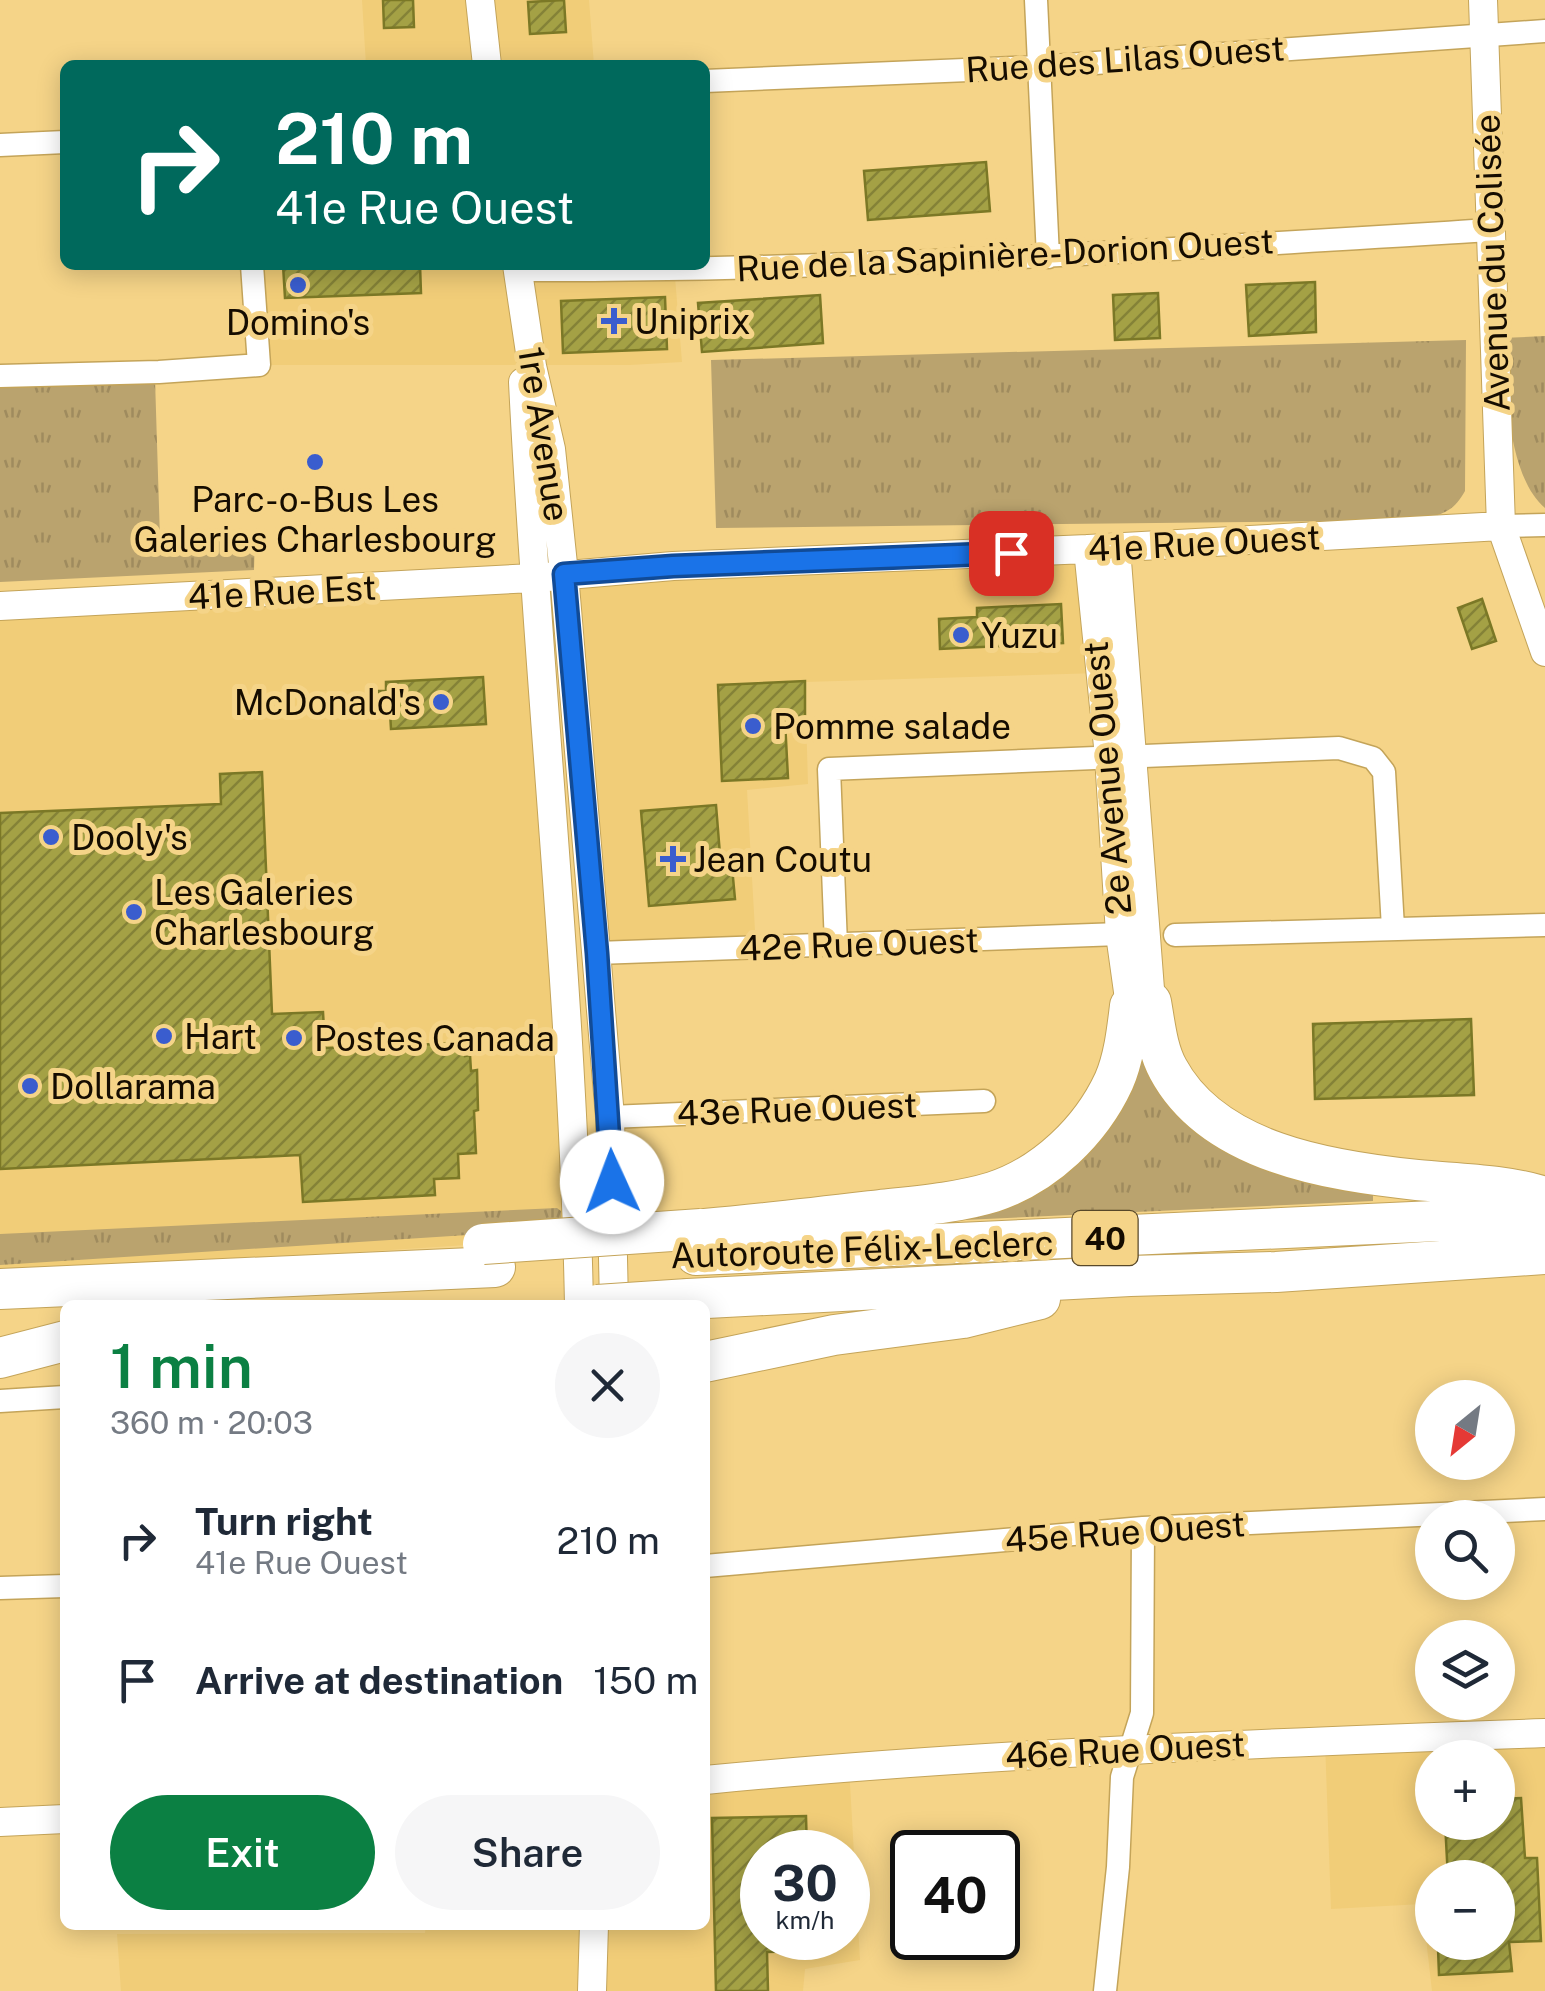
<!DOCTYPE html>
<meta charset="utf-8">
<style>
body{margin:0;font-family:"Public Sans",sans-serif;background:#f6f6f7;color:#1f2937;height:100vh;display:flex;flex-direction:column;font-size:38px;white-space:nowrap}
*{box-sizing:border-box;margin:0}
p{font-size:32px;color:#747a83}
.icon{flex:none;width:55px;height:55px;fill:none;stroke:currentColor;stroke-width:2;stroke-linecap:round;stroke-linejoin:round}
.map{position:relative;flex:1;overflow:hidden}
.side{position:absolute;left:60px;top:1300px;width:650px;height:630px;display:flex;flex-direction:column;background:#fff;border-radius:15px;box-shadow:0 5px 25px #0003}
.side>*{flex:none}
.top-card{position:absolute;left:60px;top:60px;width:650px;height:210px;border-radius:15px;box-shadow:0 5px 25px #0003;background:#00695c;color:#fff;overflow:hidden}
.needle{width:65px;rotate:210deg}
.tools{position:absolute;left:1415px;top:1380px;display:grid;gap:20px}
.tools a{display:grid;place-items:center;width:100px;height:100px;border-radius:50%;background:#fff;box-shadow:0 5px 25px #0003;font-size:50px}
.speed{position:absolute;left:740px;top:1830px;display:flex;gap:20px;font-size:50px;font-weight:700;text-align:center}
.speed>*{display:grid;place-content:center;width:130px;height:130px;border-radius:50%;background:#fff;box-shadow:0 5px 25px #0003;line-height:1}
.speed small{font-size:25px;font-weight:400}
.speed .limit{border:5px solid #111;border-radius:15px;background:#fff;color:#111}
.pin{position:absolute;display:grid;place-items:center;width:85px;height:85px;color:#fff;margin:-42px;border-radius:20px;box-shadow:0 5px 15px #0006}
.me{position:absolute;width:110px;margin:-55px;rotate:358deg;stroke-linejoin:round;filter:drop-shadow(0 0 8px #0008)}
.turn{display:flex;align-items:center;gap:35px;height:210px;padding:0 50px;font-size:45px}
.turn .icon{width:130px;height:130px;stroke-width:2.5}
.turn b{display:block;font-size:70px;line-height:85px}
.round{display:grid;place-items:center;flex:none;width:105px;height:105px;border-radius:52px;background:#f6f6f7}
.head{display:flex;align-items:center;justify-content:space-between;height:170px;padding:0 50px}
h1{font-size:60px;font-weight:600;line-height:75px;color:#0b8043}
.action{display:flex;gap:20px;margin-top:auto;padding:20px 50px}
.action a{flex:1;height:115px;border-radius:60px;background:#0b8043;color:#fff;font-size:40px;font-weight:600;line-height:115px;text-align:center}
.action a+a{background:#f6f6f7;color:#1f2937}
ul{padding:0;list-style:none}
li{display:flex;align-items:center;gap:30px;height:140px;padding:0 50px}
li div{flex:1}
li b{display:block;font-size:38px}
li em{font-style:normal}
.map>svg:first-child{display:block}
</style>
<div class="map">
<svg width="1545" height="1991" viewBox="0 0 1545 1991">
<defs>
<pattern id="grass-tufts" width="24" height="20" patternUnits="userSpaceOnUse" patternTransform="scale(2.5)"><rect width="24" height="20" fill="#baa36e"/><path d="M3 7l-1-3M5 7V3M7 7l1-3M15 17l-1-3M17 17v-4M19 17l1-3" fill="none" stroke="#9f8b5e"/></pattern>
<pattern id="building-hatch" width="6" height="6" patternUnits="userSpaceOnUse" patternTransform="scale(2.5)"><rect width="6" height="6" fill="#a4a145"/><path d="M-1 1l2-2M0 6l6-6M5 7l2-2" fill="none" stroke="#848237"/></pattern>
</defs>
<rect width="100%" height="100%" fill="#f5d488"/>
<path fill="#f1cd78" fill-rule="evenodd" d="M 362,0 L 589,0 L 594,65 L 657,60 L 657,65 L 366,65 Z
M 252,265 L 674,265 L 682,362 L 630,365 L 259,365 Z
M 1088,549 L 1099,673 L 805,682 L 808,784 L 747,790 L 756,948 L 597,953 L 564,574 Z
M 533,578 L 577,1229 L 483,1244 L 0,1275 L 0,606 Z
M 1545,1733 L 1545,1991 L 1432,1991 L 1422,1904 L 1331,1909 L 1325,1741 ZM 1432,1758 L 1498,1758 L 1498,1822 L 1432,1822 ZM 1432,1878 L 1498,1878 L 1498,1942 L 1432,1942 Z
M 849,1766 L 860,1960 L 805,1969 L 803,1991 L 121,1991 L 117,1934 L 425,1933 L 426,1925 L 705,1925 L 705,1780 ZM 762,1852 L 848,1852 L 848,1938 L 762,1938 Z"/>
<path fill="url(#grass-tufts)" d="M 1545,336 L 1545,508 C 1507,476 1506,386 1502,338 Z
M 1466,340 L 1465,491 C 1453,513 1441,515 1416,520 L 716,528 L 711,360 Z
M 155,379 L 160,539 L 255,534 L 254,570 L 0,582 L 0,386 Z
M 1137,1031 L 1154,1071 L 1373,1186 L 1373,1201 L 964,1220 L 963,1209 L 1012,1195 Z
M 557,1208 L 561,1211 L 561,1229 L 0,1265 L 0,1234 Z"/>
<path fill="url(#building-hatch)" stroke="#7b7826" stroke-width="2.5" d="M 383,0 L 413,0 L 414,27 L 384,28 Z
M 564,0 L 566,32 L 530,34 L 528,2 Z
M 986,162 L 990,211 L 868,220 L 864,171 Z
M 283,265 L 420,265 L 421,293 L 285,298 Z
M 1315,282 L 1316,332 L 1249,336 L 1246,285 Z
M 1158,293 L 1160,338 L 1115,340 L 1113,295 Z
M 820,295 L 823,343 L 702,352 L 698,303 Z
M 665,297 L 667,349 L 563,353 L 561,301 Z
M 1482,599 L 1496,641 L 1472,649 L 1458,608 Z
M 1061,604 L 1063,643 L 940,649 L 939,619 L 977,617 L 977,608 Z
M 483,677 L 486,724 L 391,729 L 390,712 L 380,713 L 379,691 L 386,691 L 386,682 Z
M 805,681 L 805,720 L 785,721 L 788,778 L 722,781 L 718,685 Z
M 262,772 L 272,1014 L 323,1012 L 325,1048 L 464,1043 L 465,1056 L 470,1055 L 471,1071 L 477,1070 L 478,1110 L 474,1111 L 476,1153 L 458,1154 L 459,1178 L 434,1179 L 435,1195 L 303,1202 L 300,1155 L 0,1169 L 0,813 L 221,804 L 220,774 Z
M 716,805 L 721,867 L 732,867 L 735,899 L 649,906 L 641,811 Z
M 1471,1019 L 1474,1095 L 1315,1099 L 1313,1024 Z
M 1521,1798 L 1525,1858 L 1537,1858 L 1541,1941 L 1509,1942 L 1512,1971 L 1439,1975 L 1438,1948 L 1442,1948 L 1442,1942 L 1498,1942 L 1498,1878 L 1448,1878 L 1445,1822 L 1498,1822 L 1498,1799 Z
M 806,1816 L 807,1852 L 762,1852 L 762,1938 L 804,1938 L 805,1951 L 767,1952 L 768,1991 L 716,1991 L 712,1818 Z"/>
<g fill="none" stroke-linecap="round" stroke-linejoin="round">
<defs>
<path id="minor" d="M 1036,0 L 1048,257
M 705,81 L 1039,67 L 1545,31
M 0,145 L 65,142
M 518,270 C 843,271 1167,250 1491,230
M 0,376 L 159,372 L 259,365 L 252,265
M 1501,526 L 1545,525
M 1175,935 L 1545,925
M 836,945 L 829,769 L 1339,748 L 1373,758 L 1384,772 L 1393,928
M 597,953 L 1120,934
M 610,1117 L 984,1101
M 0,1401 L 65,1397
M 705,1566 L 1143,1528 L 1545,1509
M 0,1588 L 65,1586
M 1105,1991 L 1118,1867 L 1122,1777 L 1142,1713 L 1143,1528"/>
<path id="tertiary" d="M 480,0 L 487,65
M 1483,0 L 1501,526 L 1545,652
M 517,265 L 532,366 L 551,449 L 564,574 L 610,1117 L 614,1305
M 523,382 C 538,690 573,997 579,1305
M 1116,548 L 1151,1002
M 1088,549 L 1109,756 L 1120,934 L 1130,1006
M 0,606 L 533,578 L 673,566 L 1088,549 L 1501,526
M 705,1780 C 985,1753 1264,1743 1545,1733
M 0,1822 L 65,1819
M 592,1991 L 594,1925"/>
<path id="motorway" d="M 1151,1002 C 1155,1024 1157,1049 1168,1069 C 1213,1153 1330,1171 1417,1180 C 1460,1184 1503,1184 1545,1197
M 705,1229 C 763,1224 821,1217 880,1210 C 917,1206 957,1203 993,1192 C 1045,1175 1091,1131 1114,1081 C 1124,1058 1127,1031 1130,1006
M 696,1255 L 1545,1216
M 0,1289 L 495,1267
M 688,1299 L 1130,1276 L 1276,1272 L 1545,1254
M 0,1358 L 65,1341
M 705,1362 L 834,1335 L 963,1318 L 1040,1299"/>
</defs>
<use href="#minor" stroke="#c4a459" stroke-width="25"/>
<use href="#tertiary" stroke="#c4a459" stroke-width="30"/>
<use href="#motorway" stroke="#c4a459" stroke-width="42"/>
<use href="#minor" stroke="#fff" stroke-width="22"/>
<use href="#tertiary" stroke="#fff" stroke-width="28"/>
<use href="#motorway" stroke="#fff" stroke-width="40"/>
<defs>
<path id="motorway-bridge" d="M 483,1244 L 701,1229
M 597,1305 L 688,1299"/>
</defs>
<use href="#motorway-bridge" stroke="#c4a459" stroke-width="42" stroke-linecap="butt"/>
<use href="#motorway-bridge" stroke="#fff" stroke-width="40"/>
</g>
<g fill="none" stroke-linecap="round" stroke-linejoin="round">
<defs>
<path id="route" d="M 612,1182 L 597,953 L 564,574 L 673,566 L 1011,553"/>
</defs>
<use href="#route" stroke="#114b97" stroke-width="25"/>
<use href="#route" stroke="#1a73e8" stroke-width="18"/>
</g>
<g fill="#3a5dce" stroke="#f5d488" stroke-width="4">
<circle cx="298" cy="285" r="10"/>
<path d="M609 306h10v10h10v10h-10v10h-10v-10h-10v-10h10z"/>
<circle cx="315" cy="462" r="10"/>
<circle cx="961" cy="635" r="10"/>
<circle cx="441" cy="702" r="10"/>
<circle cx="753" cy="726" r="10"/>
<circle cx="51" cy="837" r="10"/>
<path d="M668 844h10v10h10v10h-10v10h-10v-10h-10v-10h10z"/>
<circle cx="134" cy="912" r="10"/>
<circle cx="164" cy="1036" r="10"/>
<circle cx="294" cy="1038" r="10"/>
<circle cx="30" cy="1086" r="10"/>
</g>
<g text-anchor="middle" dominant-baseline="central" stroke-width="10" stroke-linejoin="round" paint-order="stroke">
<rect fill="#f5d488" stroke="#584829" stroke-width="2.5" x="1072.5" y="1211" width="65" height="54" rx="8"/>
<g font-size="32" font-weight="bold" fill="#150c00">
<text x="1105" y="1238">40</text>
</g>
<g font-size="35" fill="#150c00" stroke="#f5d488">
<text transform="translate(1125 59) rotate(-4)">Rue des Lilas Ouest</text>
<text transform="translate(1005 255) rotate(-3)">Rue de la Sapinière-Dorion Ouest</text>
<text transform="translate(1492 263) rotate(-92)">Avenue du Colisée</text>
<text transform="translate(544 434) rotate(81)">1re Avenue</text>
<text transform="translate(1204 543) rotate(-3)">41e Rue Ouest</text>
<text transform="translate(282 592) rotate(-3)">41e Rue Est</text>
<text transform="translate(1107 778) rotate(-95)">2e Avenue Ouest</text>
<text transform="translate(859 944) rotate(-2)">42e Rue Ouest</text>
<text transform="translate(797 1109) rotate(-2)">43e Rue Ouest</text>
<text transform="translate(862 1249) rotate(-2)">Autoroute Félix-Leclerc</text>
<text transform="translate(1125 1532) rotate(-4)">45e Rue Ouest</text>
<text transform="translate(1125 1750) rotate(-3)">46e Rue Ouest</text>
</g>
<g font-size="35" fill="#150c00" stroke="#f5d488" text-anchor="start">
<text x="634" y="321">Uniprix</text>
<text x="298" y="322" text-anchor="middle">Domino's</text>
<text x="315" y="499" text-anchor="middle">Parc-o-Bus Les<tspan x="315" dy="40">Galeries Charlesbourg</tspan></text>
<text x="981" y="635">Yuzu</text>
<text x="421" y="702" text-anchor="end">McDonald's</text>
<text x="773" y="726">Pomme salade</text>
<text x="71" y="837">Dooly's</text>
<text x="693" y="859">Jean Coutu</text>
<text x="154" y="892">Les Galeries<tspan x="154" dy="40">Charlesbourg</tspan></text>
<text x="184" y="1036">Hart</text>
<text x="314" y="1038">Postes Canada</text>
<text x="50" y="1086">Dollarama</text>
</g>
</g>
</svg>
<div class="tools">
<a><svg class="needle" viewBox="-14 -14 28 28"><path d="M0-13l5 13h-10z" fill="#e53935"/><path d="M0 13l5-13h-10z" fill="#747a83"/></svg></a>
<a><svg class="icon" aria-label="search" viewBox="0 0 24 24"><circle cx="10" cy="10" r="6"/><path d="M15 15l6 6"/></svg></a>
<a><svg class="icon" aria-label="layers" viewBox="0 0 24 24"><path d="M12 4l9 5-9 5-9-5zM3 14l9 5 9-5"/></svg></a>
<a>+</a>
<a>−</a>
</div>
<div class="speed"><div>30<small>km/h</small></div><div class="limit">40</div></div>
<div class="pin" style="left:1011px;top:553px;background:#d93025"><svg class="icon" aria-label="arrive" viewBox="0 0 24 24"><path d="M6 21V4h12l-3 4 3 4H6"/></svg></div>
<svg class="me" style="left:612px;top:1182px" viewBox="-20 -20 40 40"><circle r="19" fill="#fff"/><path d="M0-13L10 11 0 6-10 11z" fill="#1a73e8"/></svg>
<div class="top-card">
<div class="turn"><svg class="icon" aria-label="right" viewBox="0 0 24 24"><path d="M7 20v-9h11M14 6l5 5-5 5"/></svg><div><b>210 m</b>41e Rue Ouest</div></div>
</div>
<section class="side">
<div class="head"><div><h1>1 min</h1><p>360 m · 20:03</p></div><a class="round"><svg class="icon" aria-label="close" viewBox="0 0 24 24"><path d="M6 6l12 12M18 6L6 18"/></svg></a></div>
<ul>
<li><svg class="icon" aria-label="right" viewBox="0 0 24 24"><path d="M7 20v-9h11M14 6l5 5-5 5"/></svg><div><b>Turn right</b><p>41e Rue Ouest</p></div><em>210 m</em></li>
<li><svg class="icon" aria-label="arrive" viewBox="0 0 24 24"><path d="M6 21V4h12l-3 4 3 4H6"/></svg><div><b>Arrive at destination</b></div><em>150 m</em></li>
</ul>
<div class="action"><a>Exit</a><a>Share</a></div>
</section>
</div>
